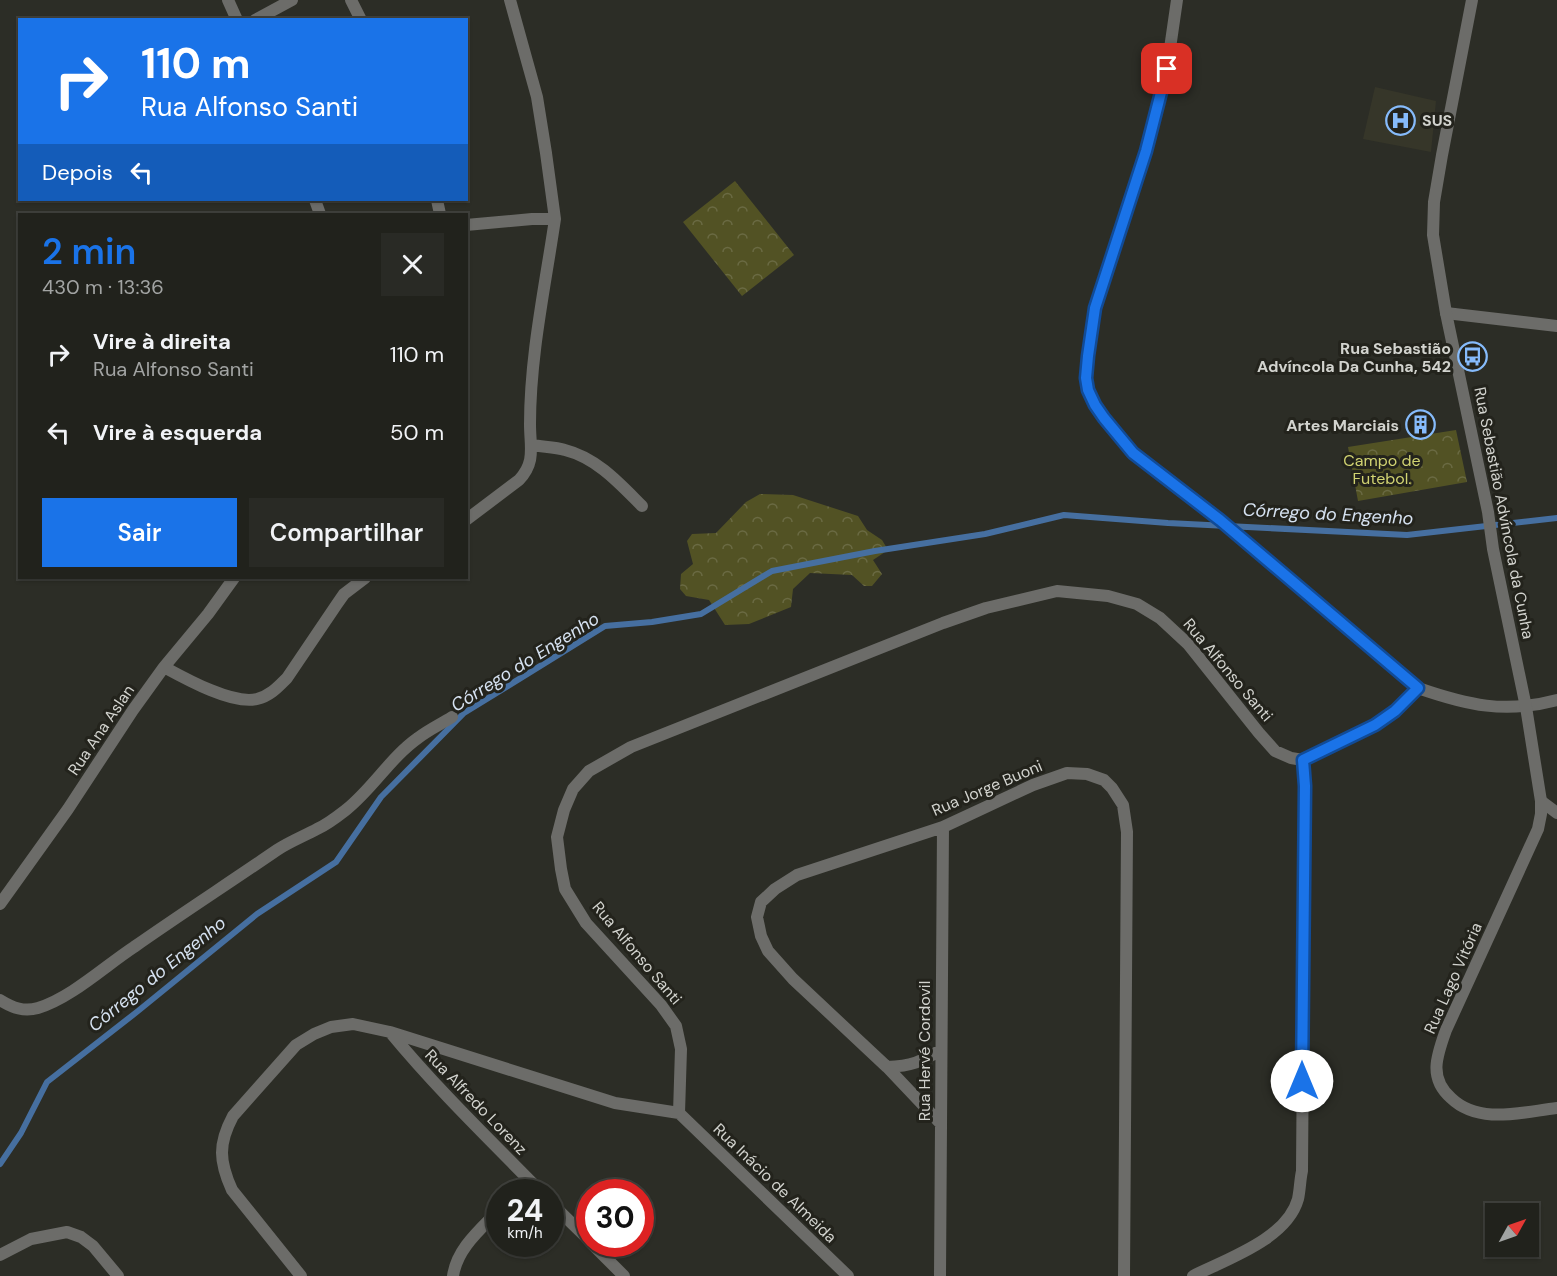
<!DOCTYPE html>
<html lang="pt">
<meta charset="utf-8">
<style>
body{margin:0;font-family:"DM Sans",sans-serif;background:#292a25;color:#f1f3f6;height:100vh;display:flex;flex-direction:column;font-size:22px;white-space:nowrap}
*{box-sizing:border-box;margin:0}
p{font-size:20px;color:#a2a4a3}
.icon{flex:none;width:33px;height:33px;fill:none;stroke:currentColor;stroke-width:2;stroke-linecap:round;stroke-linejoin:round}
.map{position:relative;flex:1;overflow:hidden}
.drawer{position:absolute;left:18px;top:213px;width:450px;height:366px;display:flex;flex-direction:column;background:#21221c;border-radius:0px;box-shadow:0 2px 4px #0004,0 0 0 2px #3e3f3b}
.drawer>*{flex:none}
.hud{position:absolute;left:18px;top:18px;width:450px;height:183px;border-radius:0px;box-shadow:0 2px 4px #0004,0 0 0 2px #3e3f3b;background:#1a73e8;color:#fff;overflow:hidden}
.needle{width:39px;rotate:50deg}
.buttons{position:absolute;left:1485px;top:1203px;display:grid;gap:12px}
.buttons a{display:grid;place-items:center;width:54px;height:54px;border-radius:0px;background:#21221c;box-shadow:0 2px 4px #0004,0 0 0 2px #3e3f3b;font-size:30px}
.speed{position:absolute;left:486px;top:1179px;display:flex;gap:12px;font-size:30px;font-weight:700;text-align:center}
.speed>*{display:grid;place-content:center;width:78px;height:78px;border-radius:50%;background:#21221c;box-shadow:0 2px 4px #0004,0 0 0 2px #3e3f3b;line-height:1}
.speed small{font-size:15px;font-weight:400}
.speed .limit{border:9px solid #d22;background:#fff;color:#111}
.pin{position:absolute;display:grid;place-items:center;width:51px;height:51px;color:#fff;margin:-26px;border-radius:12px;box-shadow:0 3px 9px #0006}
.me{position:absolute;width:66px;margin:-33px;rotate:0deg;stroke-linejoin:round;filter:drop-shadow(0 0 4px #0008)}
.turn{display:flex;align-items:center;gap:21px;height:126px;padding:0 24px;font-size:27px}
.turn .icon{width:78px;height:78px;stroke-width:2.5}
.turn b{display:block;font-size:42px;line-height:51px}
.then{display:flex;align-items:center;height:57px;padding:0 24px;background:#0003;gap:12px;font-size:22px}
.round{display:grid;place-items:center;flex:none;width:63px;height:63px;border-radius:0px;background:#292a25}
.head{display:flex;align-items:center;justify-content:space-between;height:102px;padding:0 24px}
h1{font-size:36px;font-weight:600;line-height:45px;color:#1a73e8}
.primary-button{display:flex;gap:12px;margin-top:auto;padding:12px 24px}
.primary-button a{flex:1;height:69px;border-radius:0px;background:#1a73e8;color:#fff;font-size:24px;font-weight:600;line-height:69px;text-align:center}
.primary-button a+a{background:#292a25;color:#f1f3f6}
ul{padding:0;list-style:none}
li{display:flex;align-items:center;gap:18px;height:78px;padding:0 24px}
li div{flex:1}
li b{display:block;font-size:22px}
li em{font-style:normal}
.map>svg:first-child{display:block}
</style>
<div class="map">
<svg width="1557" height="1276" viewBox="0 0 1557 1276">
<defs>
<pattern id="forest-crowns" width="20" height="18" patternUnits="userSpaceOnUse" patternTransform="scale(1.5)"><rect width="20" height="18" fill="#525224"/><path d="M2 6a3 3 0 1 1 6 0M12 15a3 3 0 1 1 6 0" fill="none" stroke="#6a6a43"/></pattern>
</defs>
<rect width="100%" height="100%" fill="#2c2d26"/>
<path fill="#363629" d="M 1375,87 L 1436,101 L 1431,152 L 1363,139 Z"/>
<path fill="url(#forest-crowns)" d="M 735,181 L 794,255 L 742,296 L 683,222 Z
M 1456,430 L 1467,482 L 1358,501 L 1348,447 Z
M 760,494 L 793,495 L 858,516 L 867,530 L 882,540 L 888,550 L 873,560 L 882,574 L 872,586 L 864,586 L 852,575 L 810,573 L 793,589 L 791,607 L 749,624 L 725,625 L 709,600 L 686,596 L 680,589 L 681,574 L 693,564 L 687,541 L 692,534 L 716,533 L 746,502 Z"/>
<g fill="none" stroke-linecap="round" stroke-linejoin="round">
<path stroke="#466fa0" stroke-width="6" d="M 0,1164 L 21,1133 L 47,1082 L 138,1011 L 257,914 L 336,862 L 381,797 L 464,713 L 605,626 L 652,622 L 701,614 L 772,571 L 875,551 L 985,534 L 1064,515 L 1168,523 L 1407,535 L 1557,518"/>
<path stroke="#6c6c69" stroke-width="12" d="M 228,0 L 237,20
M 351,0 L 361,20
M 1177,0 L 1167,69 L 1146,151 L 1095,308 L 1088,356 L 1086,378 L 1088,390 L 1095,405 L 1104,418 L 1133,453 L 1220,520 L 1418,688 C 1467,705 1505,714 1557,700
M 255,20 L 292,0
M 315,200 L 320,214
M 437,200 L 440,214
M 466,225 L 532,219 L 555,219 L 546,153 L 537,97 L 510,0
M 1446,313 L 1557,326
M 532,445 C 543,447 555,447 565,450 C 597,458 620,484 642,506
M 466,520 L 519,480 C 536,462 530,447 530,424 C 530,356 545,287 555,219
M 164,667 C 186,679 233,705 257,699 C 270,696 278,687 287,678 L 337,604 L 344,594 L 365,578
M 1541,801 L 1557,813
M 0,904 L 68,809 L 133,710 L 164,667 L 208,614 L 234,578
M 0,1000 C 13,1008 24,1012 38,1008 C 71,998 105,966 134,947 C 181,914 229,883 277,850 C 289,842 304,836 317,829 C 328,824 338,816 347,809 C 373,788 391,757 418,738 C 428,730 441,724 452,717
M 390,1032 C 437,1089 490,1140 541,1192
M 887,1067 C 912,1066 920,1062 941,1050
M 679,1113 L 848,1276
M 940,1123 L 887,1067 L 793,979 L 768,951 L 761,936 L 757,917 L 761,902 L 775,889 L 797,875 L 943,827 L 1033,785 L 1067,773 L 1087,774 L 1104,780 L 1112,788 L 1123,805 L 1127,832 L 1124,1276
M 516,1192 L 528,1179
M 550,1202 L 590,1241
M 592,1244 L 624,1276
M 0,1255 L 31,1239 L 67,1232 L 81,1237 L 93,1246 L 118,1276
M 301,1276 L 232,1190 C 219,1161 218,1144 233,1116 L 296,1045 L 314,1034 L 331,1027 L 353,1024 L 390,1032 L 615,1103 L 679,1113 L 681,1049 L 676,1026 L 661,1005 L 586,923 L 565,889 L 561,869 L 557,837 L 564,810 L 573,789 L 589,771 L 631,747 L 943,623 L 986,608 L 1057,591 L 1108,596 L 1137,604 L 1160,618 L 1188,644 L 1259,733 L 1275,751 L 1291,758 L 1303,760 L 1375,725 L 1394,711 L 1418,688
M 453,1276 C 457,1248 481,1229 500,1209
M 940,1276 L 943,827
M 1193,1276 C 1227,1259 1287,1239 1298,1199 C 1300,1190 1300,1180 1302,1171 L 1305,786 L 1303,760"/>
<path stroke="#6c6c69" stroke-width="12" d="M 1472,0 L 1442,155 L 1434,202 L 1433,235 L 1446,313 L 1488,512 L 1493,549 L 1526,707 L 1541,801 L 1541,814 L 1538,829 L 1446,1030 C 1437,1055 1428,1078 1451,1098 C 1479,1125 1522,1112 1557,1108"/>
</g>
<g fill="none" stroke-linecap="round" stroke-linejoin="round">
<defs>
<path id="route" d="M 1167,69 L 1146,151 L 1095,308 L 1088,356 L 1086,378 L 1088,390 L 1095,405 L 1104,418 L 1133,453 L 1220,520 L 1418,688 L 1395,711 L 1375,725 L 1303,760 L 1305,786 L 1302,1081"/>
</defs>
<use href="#route" stroke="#114b97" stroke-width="15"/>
<use href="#route" stroke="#1a73e8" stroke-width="10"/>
</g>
<defs>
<symbol id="hospital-ring" viewBox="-11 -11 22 22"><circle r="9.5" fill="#23231c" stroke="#86bbfb" stroke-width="1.5"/><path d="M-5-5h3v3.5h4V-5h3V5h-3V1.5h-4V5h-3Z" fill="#86bbfb"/></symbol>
<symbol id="bus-ring" viewBox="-11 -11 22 22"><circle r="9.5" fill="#23231c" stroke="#86bbfb" stroke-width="1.5"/><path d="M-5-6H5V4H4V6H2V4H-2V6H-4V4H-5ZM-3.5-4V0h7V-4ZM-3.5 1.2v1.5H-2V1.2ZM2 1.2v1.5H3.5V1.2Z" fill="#86bbfb"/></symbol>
<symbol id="building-ring" viewBox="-11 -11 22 22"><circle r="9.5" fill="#23231c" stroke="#86bbfb" stroke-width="1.5"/><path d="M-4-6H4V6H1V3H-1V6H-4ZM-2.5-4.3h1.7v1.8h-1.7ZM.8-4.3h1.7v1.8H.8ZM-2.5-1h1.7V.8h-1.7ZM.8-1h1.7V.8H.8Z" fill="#86bbfb"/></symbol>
</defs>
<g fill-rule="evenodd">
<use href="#hospital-ring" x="1384" y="104" width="33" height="33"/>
<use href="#bus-ring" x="1456" y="340" width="33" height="33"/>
<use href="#building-ring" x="1404" y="408" width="33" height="33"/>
</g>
<g text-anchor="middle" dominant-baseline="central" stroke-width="6" stroke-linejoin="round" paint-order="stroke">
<g font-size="16" font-weight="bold" fill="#d2d3ce" stroke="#23231c" text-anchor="end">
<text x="1422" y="120" text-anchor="start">SUS</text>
<text x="1451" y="348">Rua Sebastião<tspan x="1451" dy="18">Advíncola Da Cunha, 542</tspan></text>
<text x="1399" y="425">Artes Marciais</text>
</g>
<g font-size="16" fill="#d0d271" stroke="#23231c">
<text x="1382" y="460">Campo de<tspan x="1382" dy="18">Futebol.</tspan></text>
</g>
<g font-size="16" fill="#d2d3ce" stroke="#23231c">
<text transform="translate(1504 513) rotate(79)">Rua Sebastião Advíncola da Cunha</text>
<text transform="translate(1228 670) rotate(50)">Rua Alfonso Santi</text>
<text transform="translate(101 730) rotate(-56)">Rua Ana Aslan</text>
<text transform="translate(987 788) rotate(-23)">Rua Jorge Buoni</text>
<text transform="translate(637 953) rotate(50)">Rua Alfonso Santi</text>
<text transform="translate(1453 978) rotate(-66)">Rua Lago Vitória</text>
<text transform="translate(924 1051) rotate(-90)">Rua Hervé Cordovil</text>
<text transform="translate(476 1102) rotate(46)">Rua Alfredo Lorenz</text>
<text transform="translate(775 1183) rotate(44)">Rua Inácio de Almeida</text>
</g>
<g font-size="18" font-style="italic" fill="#d6e2f1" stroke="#23231c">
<text transform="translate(1328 514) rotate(3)">Córrego do Engenho</text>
<text transform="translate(525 662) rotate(-32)">Córrego do Engenho</text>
<text transform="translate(157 974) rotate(-39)">Córrego do Engenho</text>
</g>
</g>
</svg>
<div class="buttons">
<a><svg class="needle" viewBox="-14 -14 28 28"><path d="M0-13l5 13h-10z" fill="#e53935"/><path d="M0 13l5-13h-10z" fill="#a2a4a3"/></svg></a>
</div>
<div class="speed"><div>24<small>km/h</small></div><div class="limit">30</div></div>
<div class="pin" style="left:1167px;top:69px;background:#d93025"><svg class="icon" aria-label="arrive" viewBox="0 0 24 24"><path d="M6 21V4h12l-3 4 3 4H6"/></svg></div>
<svg class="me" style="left:1302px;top:1081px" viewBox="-20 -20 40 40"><circle r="19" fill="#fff"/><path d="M0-13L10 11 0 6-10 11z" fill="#1a73e8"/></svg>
<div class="hud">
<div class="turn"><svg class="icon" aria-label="right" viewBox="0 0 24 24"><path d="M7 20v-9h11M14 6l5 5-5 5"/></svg><div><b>110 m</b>Rua Alfonso Santi</div></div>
<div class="then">Depois<svg class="icon" aria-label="left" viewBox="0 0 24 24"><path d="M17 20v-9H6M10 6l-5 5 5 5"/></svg></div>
</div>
<section class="drawer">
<div class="head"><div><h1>2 min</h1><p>430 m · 13:36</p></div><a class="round"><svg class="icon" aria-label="close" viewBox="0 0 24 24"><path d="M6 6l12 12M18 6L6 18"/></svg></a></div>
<ul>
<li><svg class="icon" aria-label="right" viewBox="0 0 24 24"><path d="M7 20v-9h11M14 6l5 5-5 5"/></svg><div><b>Vire à direita</b><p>Rua Alfonso Santi</p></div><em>110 m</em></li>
<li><svg class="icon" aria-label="left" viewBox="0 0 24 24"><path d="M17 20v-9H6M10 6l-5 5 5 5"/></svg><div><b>Vire à esquerda</b></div><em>50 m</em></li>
</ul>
<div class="primary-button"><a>Sair</a><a>Compartilhar</a></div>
</section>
</div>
